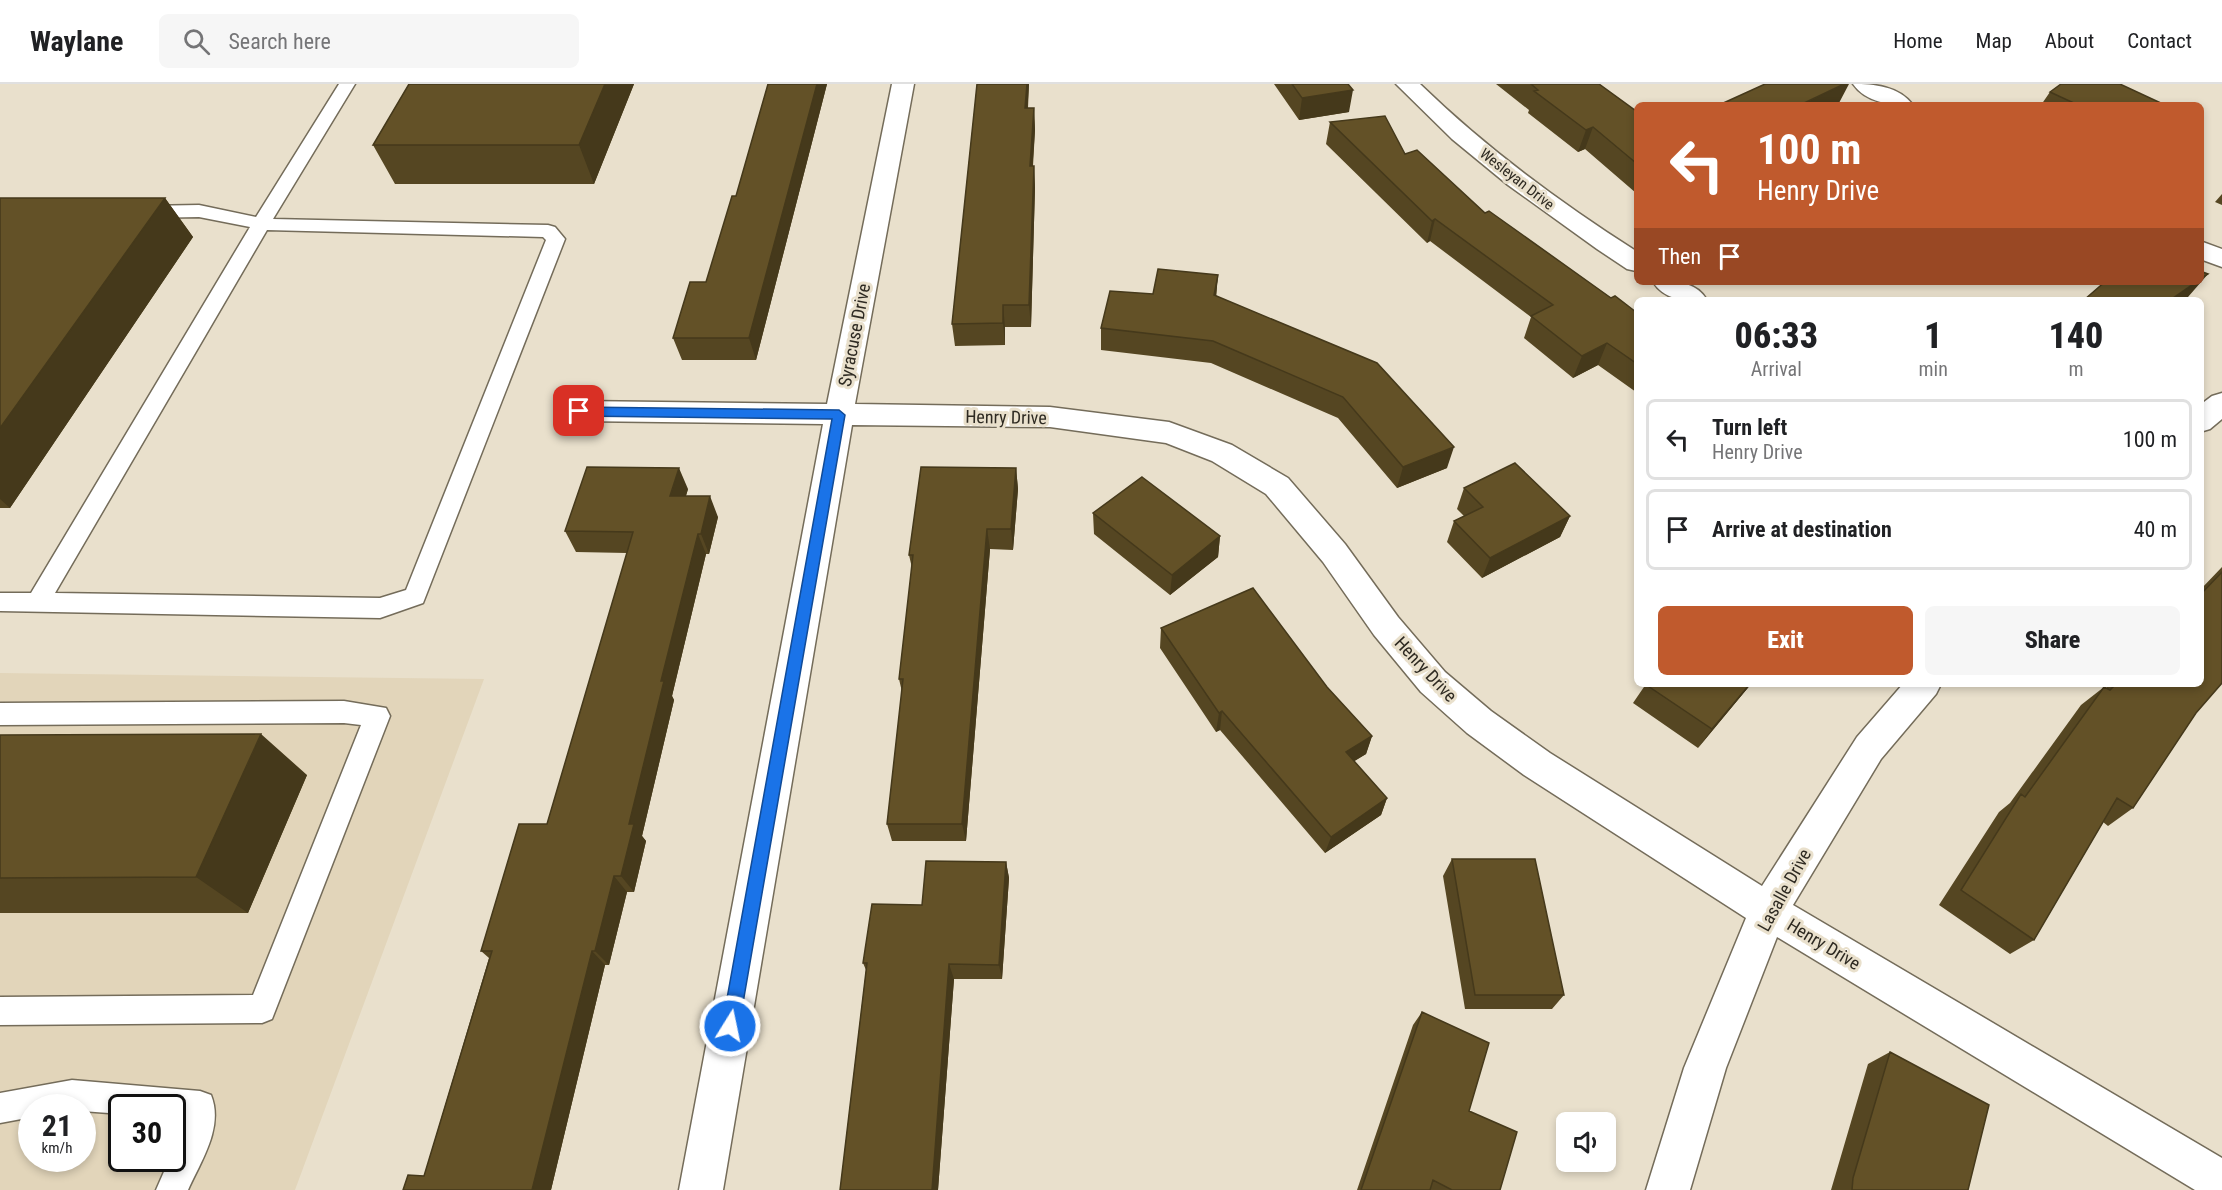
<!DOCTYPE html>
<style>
body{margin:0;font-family:"Roboto Condensed",sans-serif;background:#f6f6f6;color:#202124;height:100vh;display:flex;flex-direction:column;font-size:22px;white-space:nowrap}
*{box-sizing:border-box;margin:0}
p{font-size:20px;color:#757577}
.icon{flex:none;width:33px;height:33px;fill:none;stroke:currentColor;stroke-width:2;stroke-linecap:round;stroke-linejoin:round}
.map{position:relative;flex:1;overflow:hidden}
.side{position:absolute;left:1634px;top:213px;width:570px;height:390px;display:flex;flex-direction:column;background:#fff;border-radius:9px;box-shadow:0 3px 9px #0003}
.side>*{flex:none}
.hud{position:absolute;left:1634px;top:18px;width:570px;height:183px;border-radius:9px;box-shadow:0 3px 9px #0003;background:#c05a2d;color:#fff;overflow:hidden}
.fabs{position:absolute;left:1556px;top:1028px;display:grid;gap:12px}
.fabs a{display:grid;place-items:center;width:60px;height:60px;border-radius:9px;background:#fff;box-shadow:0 3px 9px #0003;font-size:30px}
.speed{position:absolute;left:18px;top:1010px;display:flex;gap:12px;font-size:30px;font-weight:700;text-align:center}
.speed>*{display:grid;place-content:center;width:78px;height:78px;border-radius:50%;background:#fff;box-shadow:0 3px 9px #0003;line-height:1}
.speed small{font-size:15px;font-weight:400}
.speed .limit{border:3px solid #111;border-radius:9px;background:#fff;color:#111}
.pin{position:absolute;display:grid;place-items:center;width:51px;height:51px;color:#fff;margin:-26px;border-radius:12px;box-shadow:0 3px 9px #0006}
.me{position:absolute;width:66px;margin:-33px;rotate:10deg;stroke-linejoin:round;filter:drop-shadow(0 0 4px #0008)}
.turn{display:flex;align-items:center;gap:21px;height:126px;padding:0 24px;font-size:27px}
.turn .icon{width:78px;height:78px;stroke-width:2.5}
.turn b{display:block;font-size:42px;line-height:51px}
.then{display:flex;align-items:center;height:57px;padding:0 24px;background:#0003;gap:12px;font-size:22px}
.eta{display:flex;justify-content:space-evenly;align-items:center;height:102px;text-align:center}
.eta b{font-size:36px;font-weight:800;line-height:42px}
.button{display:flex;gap:12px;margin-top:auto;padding:12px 24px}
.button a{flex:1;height:69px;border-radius:9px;background:#c05a2d;color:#fff;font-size:24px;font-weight:800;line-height:69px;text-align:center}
.button a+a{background:#f6f6f6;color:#202124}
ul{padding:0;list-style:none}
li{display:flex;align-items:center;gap:18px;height:81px;margin:0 12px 9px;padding:0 12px;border:3px solid #e0e0e0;border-radius:9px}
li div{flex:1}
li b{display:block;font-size:22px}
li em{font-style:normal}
header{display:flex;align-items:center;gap:36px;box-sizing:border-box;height:84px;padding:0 30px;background:#fff;border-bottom:2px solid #e0e0e0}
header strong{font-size:28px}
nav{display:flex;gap:33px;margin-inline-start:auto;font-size:21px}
.search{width:420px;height:54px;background:#f6f6f6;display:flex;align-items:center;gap:15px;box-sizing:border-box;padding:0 21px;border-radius:9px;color:#757577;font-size:22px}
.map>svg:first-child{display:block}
</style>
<header>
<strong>Waylane</strong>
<div class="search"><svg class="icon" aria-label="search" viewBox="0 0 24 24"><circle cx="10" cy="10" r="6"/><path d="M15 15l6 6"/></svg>Search here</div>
<nav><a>Home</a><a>Map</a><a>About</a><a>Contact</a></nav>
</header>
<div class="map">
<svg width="2222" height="1106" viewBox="0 0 2222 1106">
<rect width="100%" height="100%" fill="#e9e0cc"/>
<path fill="#e2d5ba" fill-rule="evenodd" d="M 0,589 L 484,595 L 295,1106 L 0,1106 ZM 32,1023 L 82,1023 L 82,1074 L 32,1074 ZM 122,1023 L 172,1023 L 172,1074 L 122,1074 Z"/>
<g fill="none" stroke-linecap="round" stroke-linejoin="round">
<defs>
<path id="lane" d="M 339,0 L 355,0 L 273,135 L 548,141 L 555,143 L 565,155 L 423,519 L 380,534 L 0,527 L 0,509 L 31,509 L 250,143 L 199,133 L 144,134 L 138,132 L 135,128 L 138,124 L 144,122 L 199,121 L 256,133 ZM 267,146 L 543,153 L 546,156 L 406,506 L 380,514 L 55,509 Z
M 344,617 L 386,624 L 390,632 L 272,935 L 262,939 L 0,941 L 0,913 L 253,911 L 361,641 L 344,639 L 0,641 L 0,619 Z
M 72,996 L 200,1007 L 211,1011 C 224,1043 201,1077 188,1106 L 156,1106 L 170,1074 L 172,1074 C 172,1060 185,1050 185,1036 L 172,1035 L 172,1023 L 122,1023 L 122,1030 L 82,1027 L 82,1023 L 32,1023 L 32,1033 L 0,1039 L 0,1009 Z"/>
<path id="street" d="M 892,0 L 914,0 L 855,320 L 1050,323 L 1169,338 L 1232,361 L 1288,394 L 1345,460 L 1398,533 L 1445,588 L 1491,627 L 1550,669 L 1762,802 L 1857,653 L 1903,600 L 1941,600 L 1936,610 L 1881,675 L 1793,821 L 2222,1074 L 2222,1106 L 2195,1106 L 1777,853 L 1726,984 L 1690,1106 L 1646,1106 L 1684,984 L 1746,834 L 1524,691 L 1467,649 L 1421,608 L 1374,551 L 1323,478 L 1266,410 L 1212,377 L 1166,359 L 1050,343 L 852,341 L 723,1106 L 679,1106 L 823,340 L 579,337 L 569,334 L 565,327 L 569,320 L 579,317 L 827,320 Z
M 1396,0 L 1420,0 C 1486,64 1559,118 1636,167 L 1636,187 L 1627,185 L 1597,165 L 1508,101 L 1452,55 Z
M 1853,0 C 1874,0 1899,2 1913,21 C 1891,21 1866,19 1853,0 Z
M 2200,157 L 2222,165 L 2222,183 L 2200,175 Z
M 1653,198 C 1674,198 1695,196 1707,216 C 1686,216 1666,218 1653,198 Z
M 2222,309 L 2222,335 L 2210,345 L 2200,348 L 2200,321 L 2212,312 Z"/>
</defs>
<use href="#lane" stroke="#746c5a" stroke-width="3"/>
<use href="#street" stroke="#746c5a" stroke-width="3"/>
<use href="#lane" fill="#fff" fill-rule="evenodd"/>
<use href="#street" fill="#fff" fill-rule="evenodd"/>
</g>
<path fill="#554622" d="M 409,0 L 634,0 L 594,100 L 395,100 L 373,61 Z
M 768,0 L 827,0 L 756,276 L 682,276 L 673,254 L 706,198 L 736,112 Z
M 977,0 L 1029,0 L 1028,24 L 1034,24 L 1035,46 L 1033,82 L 1034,82 L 1035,104 L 1031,243 L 1005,243 L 1005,261 L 955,262 L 952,240 Z
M 1274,0 L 1348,0 L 1349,28 L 1299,36 Z
M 1496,0 L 1599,0 L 1636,27 L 1636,109 L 1585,65 L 1578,68 L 1528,29 L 1529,26 Z
M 2050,8 L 2163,21 L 2041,21 Z
M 1330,38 L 1405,70 L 1485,129 L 1611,214 L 1636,228 L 1636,308 L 1598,281 L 1573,294 L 1524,254 L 1531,233 L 1430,157 L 1427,159 L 1326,60 Z
M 2222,110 L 2222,121 L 2215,118 Z
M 0,114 L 165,114 L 193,153 L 10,424 L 0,424 Z
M 1218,191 L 1216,212 L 1447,384 L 1397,404 L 1338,334 L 1211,279 L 1101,266 L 1101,244 L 1153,210 Z
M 1016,384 L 1018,405 L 1013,466 L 990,465 L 966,757 L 892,757 L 887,740 L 902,608 L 899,595 L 912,484 L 909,471 Z
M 1464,404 L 1570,432 L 1560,453 L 1482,494 L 1447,458 L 1454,437 L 1464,432 L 1457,425 Z
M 688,405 L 686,412 L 718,433 L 709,470 L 706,470 L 672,612 L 674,616 L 642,752 L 646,757 L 634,808 L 627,808 L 609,881 L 605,881 L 551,1106 L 403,1106 L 424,1092 L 489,874 L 481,867 L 547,740 L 627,469 L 576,468 L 565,447 Z
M 1093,429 L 1220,452 L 1218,473 L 1170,511 L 1094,450 Z
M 2222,483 L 2222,599 L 2196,629 L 2133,724 L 2108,742 L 2103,738 L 2034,856 L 2010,870 L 1939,821 L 1999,728 L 2010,719 L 2081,621 L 2104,603 L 2106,604 L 2110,600 L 2200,600 L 2200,506 Z
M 1161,544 L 1372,652 L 1366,670 L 1354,677 L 1387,714 L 1381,731 L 1325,769 L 1220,646 L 1216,648 L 1160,564 Z
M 1646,600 L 1751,600 L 1698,664 L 1633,619 Z
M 0,651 L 307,691 L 248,829 L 0,829 Z
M 1452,775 L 1564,911 L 1552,925 L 1465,925 L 1443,792 Z
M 1006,778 L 1009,794 L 1002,895 L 954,895 L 938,1106 L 840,1106 L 866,886 L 863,879 L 922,821 Z
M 1422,928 L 1469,1027 L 1500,1106 L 1357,1106 L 1413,941 Z
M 1890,968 L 1968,1106 L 1831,1106 L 1868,980 Z"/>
<path fill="#45391b" d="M 605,0 L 634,0 L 594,100 L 579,61 Z
M 817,0 L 827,0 L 756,276 L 749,254 Z
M 1027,0 L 1029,0 L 1026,46 L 1025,24 Z
M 1844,0 L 1849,0 L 1839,19 L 1835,21 L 1800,21 Z
M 1353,6 L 1349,28 L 1299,36 L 1302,14 Z
M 1034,24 L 1035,46 L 1031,104 L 1030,82 Z
M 1593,43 L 1585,65 L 1578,68 L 1586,46 Z
M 1034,82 L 1035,104 L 1031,243 L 1029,221 Z
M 165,114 L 193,153 L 10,424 L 0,415 L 0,344 Z
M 1435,135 L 1430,157 L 1427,159 L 1432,137 Z
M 2208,190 L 2188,213 L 2183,216 L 2170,216 L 2196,198 L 2200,198 L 2200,195 Z
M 1218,191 L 1216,214 L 1214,211 Z
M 1003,221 L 1005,243 L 1005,261 L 1003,239 Z
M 1607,259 L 1598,281 L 1573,294 L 1582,272 Z
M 1454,363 L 1447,384 L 1397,404 L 1403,383 Z
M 679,384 L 688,405 L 679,433 L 670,412 Z
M 1016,384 L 1018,405 L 1013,466 L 1011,445 Z
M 710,412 L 718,433 L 709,470 L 701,450 Z
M 1570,432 L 1560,453 L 1482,494 L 1490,474 Z
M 987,445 L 990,465 L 966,757 L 962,740 Z
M 698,450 L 706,470 L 672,612 L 674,616 L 642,752 L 646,757 L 634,808 L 621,792 L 629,740 L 661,597 Z
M 1220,452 L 1218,473 L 1170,511 L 1172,491 Z
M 1750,600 L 1751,600 L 1698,664 L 1712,645 Z
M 1222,627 L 1220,646 L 1216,648 L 1219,629 Z
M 261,650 L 307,691 L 248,829 L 196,793 Z
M 1372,652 L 1366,670 L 1340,686 L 1346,668 Z
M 1387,714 L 1381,731 L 1325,769 L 1331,753 Z
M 1006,778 L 1009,794 L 1002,895 L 999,881 Z
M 614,792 L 627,808 L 609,881 L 595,867 Z
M 592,867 L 605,881 L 551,1106 L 532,1106 Z
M 949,880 L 954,895 L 938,1106 L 932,1106 Z"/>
<path fill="#635127" stroke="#45391b" stroke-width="1.5" d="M 409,0 L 605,0 L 579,61 L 373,61 Z
M 768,0 L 817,0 L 749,254 L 673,254 L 690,198 L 706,198 L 732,112 L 736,112 Z
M 977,0 L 1027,0 L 1025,24 L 1034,24 L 1030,82 L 1034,82 L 1029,221 L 1003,221 L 1003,239 L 952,240 Z
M 1292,0 L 1348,0 L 1353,6 L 1302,14 Z
M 1531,0 L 1599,0 L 1636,27 L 1636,79 L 1593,43 L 1586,46 L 1534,7 L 1538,6 Z
M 1765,0 L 1844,0 L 1800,21 L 1719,21 Z
M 2061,0 L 2120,0 L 2163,20 L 2162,21 L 2078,21 L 2050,8 Z
M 1385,32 L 1405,70 L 1417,66 L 1485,129 L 1489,127 L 1611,214 L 1615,212 L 1636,228 L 1636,279 L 1607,259 L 1582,272 L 1531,232 L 1553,221 L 1435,135 L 1432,137 L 1330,38 Z
M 0,114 L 165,114 L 0,344 Z
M 1158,185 L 1218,191 L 1214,211 L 1377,279 L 1454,363 L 1403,383 L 1343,313 L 1213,257 L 1101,244 L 1110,207 L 1153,210 Z
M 2200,187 L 2208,190 L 2200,195 Z
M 2106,198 L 2196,198 L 2170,216 L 2084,216 L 2100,202 Z
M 1515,379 L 1570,432 L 1490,474 L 1454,437 L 1483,423 L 1464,404 Z
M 587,383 L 679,384 L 670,412 L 710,412 L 701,450 L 698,450 L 661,597 L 664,597 L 629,740 L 634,740 L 621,792 L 614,792 L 595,867 L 592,867 L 532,1106 L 403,1106 L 408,1091 L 424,1092 L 492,867 L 481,867 L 519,740 L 547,740 L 633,448 L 565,447 Z
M 921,383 L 1016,384 L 1011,445 L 987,445 L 962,740 L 887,740 L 903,595 L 899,595 L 913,471 L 909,471 Z
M 1142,393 L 1220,452 L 1172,491 L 1093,429 Z
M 2222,488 L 2222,599 L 2196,629 L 2133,724 L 2117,714 L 2034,856 L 1961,806 L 2021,710 L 2025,713 L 2104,603 L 2110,606 L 2116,600 L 2200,600 L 2200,511 Z
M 1253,504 L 1327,603 L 1372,652 L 1346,668 L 1387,714 L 1331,753 L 1222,627 L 1219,629 L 1161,544 Z
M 1645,600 L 1750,600 L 1712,645 Z
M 261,650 L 196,793 L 0,794 L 0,651 Z
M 1452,775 L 1535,775 L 1564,911 L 1475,911 Z
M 926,777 L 1006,778 L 999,881 L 949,880 L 932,1106 L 840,1106 L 867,879 L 863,879 L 872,820 L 922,821 Z
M 1422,928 L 1489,959 L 1469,1027 L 1517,1048 L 1500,1106 L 1452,1106 L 1433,1096 L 1430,1106 L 1361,1106 Z
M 1890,968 L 1989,1021 L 1968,1106 L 1852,1106 L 1853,1094 Z"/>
<path fill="#1a73e8" stroke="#114b97" stroke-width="1.5" d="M 579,323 L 839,326 L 845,331 L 739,942 L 736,947 L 730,950 L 724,947 L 722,942 L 832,335 L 579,332 L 573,327 Z"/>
<g text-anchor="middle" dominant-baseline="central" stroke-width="6" stroke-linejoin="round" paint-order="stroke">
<g font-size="15" fill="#2e2a22" stroke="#e9e0cc">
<text transform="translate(1517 95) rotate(38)">Wesleyan Drive</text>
</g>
<g font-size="18" fill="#2e2a22" stroke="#e9e0cc">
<text transform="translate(854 251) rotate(-79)">Syracuse Drive</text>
<text transform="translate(1006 333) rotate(1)">Henry Drive</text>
<text transform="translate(1426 585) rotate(47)">Henry Drive</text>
<text transform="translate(1784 806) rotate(-61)">Lasalle Drive</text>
<text transform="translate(1824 860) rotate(31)">Henry Drive</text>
</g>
</g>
</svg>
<div class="fabs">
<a><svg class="icon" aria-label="sound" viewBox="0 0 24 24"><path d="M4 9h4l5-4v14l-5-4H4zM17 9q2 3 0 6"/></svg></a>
</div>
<div class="speed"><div>21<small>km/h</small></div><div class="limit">30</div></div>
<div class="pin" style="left:579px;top:327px;background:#d93025"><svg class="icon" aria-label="arrive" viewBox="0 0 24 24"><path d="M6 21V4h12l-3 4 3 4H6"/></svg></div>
<svg class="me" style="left:730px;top:942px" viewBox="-20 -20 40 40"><circle r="17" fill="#1a73e8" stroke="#fff" stroke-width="3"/><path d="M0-11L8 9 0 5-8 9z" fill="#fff"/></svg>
<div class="hud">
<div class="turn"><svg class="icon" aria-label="left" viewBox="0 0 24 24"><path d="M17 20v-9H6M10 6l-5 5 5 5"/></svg><div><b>100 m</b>Henry Drive</div></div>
<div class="then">Then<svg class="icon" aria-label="arrive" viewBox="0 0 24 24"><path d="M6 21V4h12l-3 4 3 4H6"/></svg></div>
</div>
<section class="side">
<div class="eta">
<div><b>06:33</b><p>Arrival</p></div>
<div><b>1</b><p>min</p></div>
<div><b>140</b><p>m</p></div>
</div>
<ul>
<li><svg class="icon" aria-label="left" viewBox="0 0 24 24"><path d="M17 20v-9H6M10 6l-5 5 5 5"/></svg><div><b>Turn left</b><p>Henry Drive</p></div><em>100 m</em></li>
<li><svg class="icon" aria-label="arrive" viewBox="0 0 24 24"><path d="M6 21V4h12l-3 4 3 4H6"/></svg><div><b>Arrive at destination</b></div><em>40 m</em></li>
</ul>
<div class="button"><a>Exit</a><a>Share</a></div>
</section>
</div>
